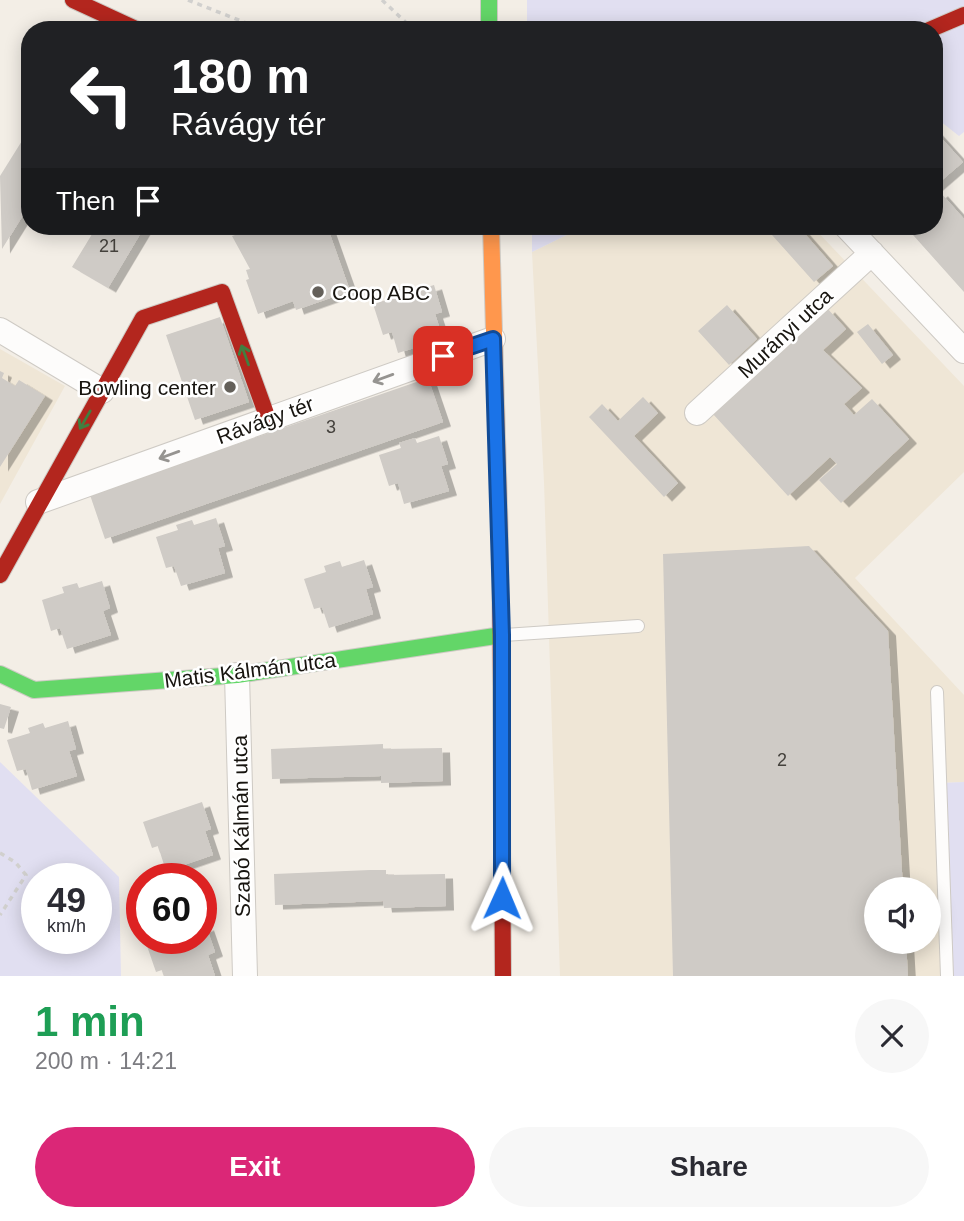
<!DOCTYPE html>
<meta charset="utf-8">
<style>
body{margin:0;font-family:Arial,sans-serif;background:#f7f7f7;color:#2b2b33;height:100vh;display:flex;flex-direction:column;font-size:26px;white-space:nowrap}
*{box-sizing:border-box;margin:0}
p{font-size:23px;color:#7c7c81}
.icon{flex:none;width:38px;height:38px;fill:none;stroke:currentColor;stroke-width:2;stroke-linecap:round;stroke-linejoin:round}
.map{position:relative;height:976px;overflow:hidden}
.panel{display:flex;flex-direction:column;background:#fff;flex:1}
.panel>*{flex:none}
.guide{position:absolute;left:21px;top:21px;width:922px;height:214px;border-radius:28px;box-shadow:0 4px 18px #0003;background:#202124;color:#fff;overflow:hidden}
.fabs{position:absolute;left:864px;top:877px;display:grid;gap:14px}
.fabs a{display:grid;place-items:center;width:77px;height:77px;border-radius:50%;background:#fff;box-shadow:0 4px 18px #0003;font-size:35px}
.speed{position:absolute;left:21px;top:863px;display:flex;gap:14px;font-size:35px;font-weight:700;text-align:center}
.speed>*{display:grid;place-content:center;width:91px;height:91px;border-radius:50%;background:#fff;box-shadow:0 4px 18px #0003;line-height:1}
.speed small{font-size:18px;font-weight:400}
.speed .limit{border:10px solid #d22;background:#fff;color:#111}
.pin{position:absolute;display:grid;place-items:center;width:60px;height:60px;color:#fff;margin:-30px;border-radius:14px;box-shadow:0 4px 10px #0006}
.me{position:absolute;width:77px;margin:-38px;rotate:1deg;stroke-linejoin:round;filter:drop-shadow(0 0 5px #0008)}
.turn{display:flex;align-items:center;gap:24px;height:147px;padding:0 35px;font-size:32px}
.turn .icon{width:91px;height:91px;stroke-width:2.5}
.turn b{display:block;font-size:49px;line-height:60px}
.then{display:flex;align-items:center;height:66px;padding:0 35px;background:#0003;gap:14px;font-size:26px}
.round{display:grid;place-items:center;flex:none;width:74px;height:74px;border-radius:37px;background:#f7f7f7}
.head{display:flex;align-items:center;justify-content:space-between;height:119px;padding:0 35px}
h1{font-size:42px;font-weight:600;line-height:52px;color:#1e9e55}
.button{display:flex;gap:14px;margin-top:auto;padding:14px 35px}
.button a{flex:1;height:80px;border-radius:42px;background:#db2777;color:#fff;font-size:28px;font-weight:600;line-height:80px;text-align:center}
.button a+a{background:#f7f7f7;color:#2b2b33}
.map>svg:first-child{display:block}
</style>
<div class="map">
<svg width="964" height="976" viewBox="0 0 964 976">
<defs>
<filter id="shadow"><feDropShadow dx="8" dy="4.5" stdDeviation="0" flood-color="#0004"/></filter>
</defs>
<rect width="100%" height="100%" fill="#f3eee6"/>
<path fill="#efe6d6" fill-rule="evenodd" d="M 585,226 L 812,226 L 964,386 L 964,472 L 855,578 L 964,695 L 964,782 L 940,783 L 942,976 L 560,976 L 544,482 L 532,252 ZM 877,889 L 929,889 L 929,942 L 877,942 Z
M 0,349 L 65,386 L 0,504 Z"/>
<path fill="#e1dff1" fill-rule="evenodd" d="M 527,0 L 964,0 L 964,132 L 959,136 L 935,117 L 934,30 L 527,30 Z
M 532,226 L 585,226 L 532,252 Z
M 0,762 L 119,877 L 121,976 L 0,976 ZM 96,878 L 96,938 L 37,938 L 37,878 Z
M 964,782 L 964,976 L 942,976 L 940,783 Z"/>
<path fill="#cfcbc6" filter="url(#shadow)" d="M 30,128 L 30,204 L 2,249 L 0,176 Z
M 934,130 L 963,162 L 934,187 Z
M 940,192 L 964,219 L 964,292 L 905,226 L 934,226 L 934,196 Z
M 97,226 L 145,226 L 108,288 L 72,267 Z
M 262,226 L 327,226 L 350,291 L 296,310 L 293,301 L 258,314 L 246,280 L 249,279 L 246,270 L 250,269 L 232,236 Z
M 764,226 L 798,226 L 833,266 L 814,282 Z
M 434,285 L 442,312 L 435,314 L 443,339 L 398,353 L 392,332 L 383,335 L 373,304 L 396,297 L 394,291 L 409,286 L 411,292 Z
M 727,305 L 757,339 L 729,365 L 698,331 Z
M 827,308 L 846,329 L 823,350 L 862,388 L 844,404 L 854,415 L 872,399 L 909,439 L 841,503 L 819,480 L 837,464 L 830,457 L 788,496 L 713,414 Z
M 220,317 L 249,402 L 195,420 L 166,335 Z
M 868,324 L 893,355 L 882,364 L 857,332 Z
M 0,371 L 4,373 L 2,378 L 15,386 L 19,380 L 45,396 L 0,467 Z
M 428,378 L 443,422 L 105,539 L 90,495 Z
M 643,397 L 658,413 L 634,436 L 678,483 L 664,497 L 589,417 L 602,404 L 618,421 Z
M 439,436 L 448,464 L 441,466 L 449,491 L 404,504 L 398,483 L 389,486 L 379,455 L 401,448 L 399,443 L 415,438 L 417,443 Z
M 216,518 L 225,546 L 218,548 L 225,573 L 181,586 L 174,566 L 166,568 L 156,537 L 178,530 L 176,525 L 192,520 L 194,525 Z
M 809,546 L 888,631 L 903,889 L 877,889 L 877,942 L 906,942 L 908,976 L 673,976 L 663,554 Z
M 364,560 L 373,587 L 366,589 L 373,614 L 329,628 L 322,607 L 314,609 L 304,579 L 326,572 L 324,566 L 340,561 L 342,567 Z
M 102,581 L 110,608 L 103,611 L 111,635 L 67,649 L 60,628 L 51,631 L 42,600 L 64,593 L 62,587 L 77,583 L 79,588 Z
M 0,704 L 11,707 L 4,729 L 0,728 Z
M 68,721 L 76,749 L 69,751 L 77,776 L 32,790 L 26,769 L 17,771 L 7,740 L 30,733 L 28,728 L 43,723 L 45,728 Z
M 383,744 L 383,749 L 442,748 L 443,781 L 381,783 L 381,776 L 272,779 L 271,749 Z
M 202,802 L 211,829 L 205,831 L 213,855 L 166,871 L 158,846 L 152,848 L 143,822 Z
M 370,870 L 386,870 L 386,875 L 445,874 L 446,906 L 384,908 L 383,901 L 275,905 L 274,874 Z
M 206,926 L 215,952 L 208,955 L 215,976 L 164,976 L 162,970 L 156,972 L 147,946 L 170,938 L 201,938 L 201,928 Z"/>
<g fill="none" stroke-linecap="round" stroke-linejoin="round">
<defs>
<path id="lane" d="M 505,635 L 638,626
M 937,692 L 947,976"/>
<path id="street" d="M 846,226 L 964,351
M 0,330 L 102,391
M 697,413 L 872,253
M 38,502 L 493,339
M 237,675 L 245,976"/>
<path id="fast" d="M 489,0 L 489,30
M 0,674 L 34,690 L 237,675 L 502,635"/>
<path id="slow" d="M 491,226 L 500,542"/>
<path id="jam" d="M 73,0 L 138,30
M 929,30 L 964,15
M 500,542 L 503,976
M 0,575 L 143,318 L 222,292 L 268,419"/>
</defs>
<use href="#lane" stroke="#cecac4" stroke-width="14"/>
<use href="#street" stroke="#cecac4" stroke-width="26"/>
<use href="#fast" stroke="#cecac4" stroke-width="18"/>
<use href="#slow" stroke="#cecac4" stroke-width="18"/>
<use href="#jam" stroke="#cecac4" stroke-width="18"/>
<path stroke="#d1d0ce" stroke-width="3.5" stroke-dasharray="5 5" stroke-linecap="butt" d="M 188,0 L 264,30
M 382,0 L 414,30
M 0,853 L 15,862 L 26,875 L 0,915"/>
<use href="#lane" stroke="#fdfcfb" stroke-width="12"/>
<use href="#street" stroke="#fdfcfb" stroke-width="24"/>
<use href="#fast" stroke="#63d668" stroke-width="16"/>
<use href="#slow" stroke="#ff974d" stroke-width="16"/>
<use href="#jam" stroke="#b3261e" stroke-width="16"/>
</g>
<defs><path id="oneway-shaft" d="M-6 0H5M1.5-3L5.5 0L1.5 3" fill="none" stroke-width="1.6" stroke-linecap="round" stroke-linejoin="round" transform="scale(1.75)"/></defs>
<g stroke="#417f40">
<use href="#oneway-shaft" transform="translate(245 355) rotate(-110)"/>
<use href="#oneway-shaft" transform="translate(85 420) rotate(120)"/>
</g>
<g stroke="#969491">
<use href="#oneway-shaft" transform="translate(383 378) rotate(160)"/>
<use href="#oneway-shaft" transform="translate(169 455) rotate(160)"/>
</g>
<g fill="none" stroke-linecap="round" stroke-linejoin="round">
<defs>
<path id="route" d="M 443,356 L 493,339 L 502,635 L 502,898"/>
</defs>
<use href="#route" stroke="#114b97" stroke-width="18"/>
<use href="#route" stroke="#1a73e8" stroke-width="12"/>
</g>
<g fill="#64605a" stroke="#fff" stroke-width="2.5">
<circle cx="318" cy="292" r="7"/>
<circle cx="230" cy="387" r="7"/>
</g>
<g text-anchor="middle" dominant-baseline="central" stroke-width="5" stroke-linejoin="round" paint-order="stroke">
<g font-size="18" fill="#45423d">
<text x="109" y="246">21</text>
<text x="331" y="427">3</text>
<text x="782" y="760">2</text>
</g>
<g font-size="21" fill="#17140f" stroke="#fff" text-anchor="start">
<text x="332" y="292">Coop ABC</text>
<text x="216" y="387" text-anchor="end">Bowling center</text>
</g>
<g font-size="21" fill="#17140f" stroke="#fff">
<text transform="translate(785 333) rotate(-43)">Murányi utca</text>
<text transform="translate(265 420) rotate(-20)">Rávágy tér</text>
<text transform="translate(250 670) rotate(-7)">Matis Kálmán utca</text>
<text transform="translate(241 826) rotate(-91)">Szabó Kálmán utca</text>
</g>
</g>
</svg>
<div class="fabs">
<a><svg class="icon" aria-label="sound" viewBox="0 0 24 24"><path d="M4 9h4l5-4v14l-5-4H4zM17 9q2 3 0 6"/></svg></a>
</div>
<div class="speed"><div>49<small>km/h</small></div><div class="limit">60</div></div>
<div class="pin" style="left:443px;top:356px;background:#d93025"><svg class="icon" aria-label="arrive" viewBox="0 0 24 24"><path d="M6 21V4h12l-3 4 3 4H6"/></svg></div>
<svg class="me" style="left:502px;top:898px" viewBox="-20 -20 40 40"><path d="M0-17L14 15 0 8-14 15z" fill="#1a73e8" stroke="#fff" stroke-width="4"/></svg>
<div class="guide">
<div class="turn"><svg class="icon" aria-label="left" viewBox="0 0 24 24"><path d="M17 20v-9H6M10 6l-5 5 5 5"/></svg><div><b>180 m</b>Rávágy tér</div></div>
<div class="then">Then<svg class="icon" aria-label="arrive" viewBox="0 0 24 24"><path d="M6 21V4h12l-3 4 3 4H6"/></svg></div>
</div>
</div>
<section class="panel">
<div class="head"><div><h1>1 min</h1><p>200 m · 14:21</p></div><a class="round"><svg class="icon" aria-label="close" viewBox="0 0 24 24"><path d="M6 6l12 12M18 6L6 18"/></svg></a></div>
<div class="button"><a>Exit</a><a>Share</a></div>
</section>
